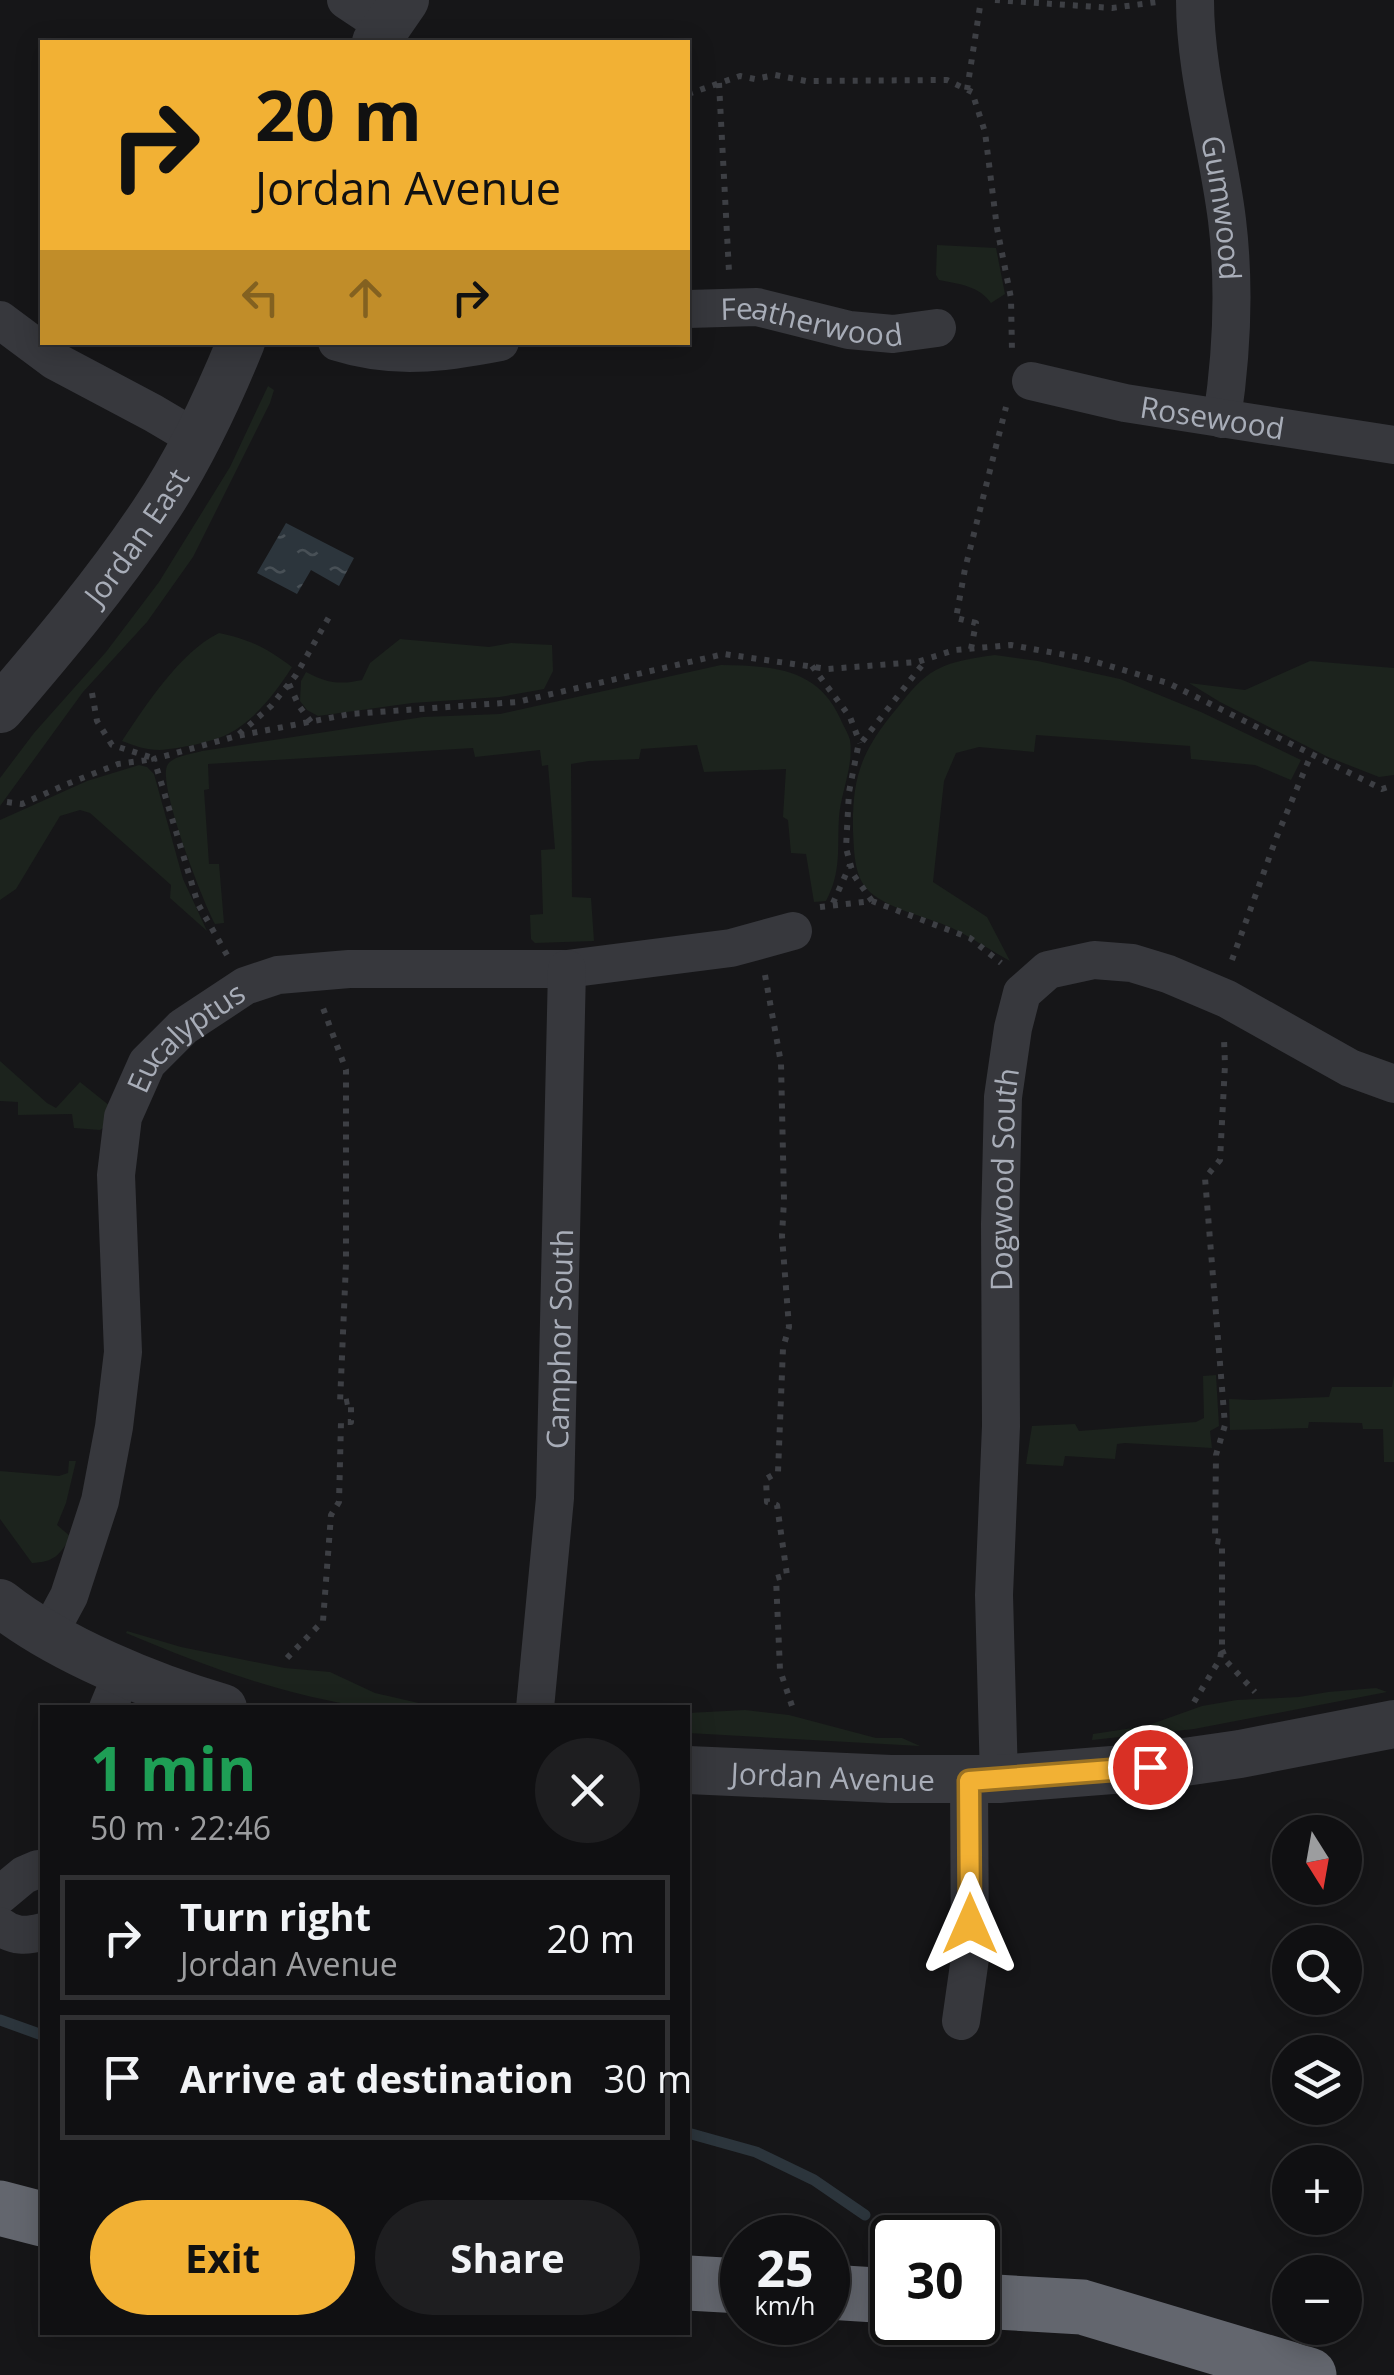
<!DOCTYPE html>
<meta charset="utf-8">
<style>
body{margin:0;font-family:"Open Sans",sans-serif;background:#1e1e20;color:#f1f3f6;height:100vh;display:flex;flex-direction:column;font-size:38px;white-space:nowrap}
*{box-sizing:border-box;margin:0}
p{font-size:32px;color:#9c9d9f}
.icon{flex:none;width:55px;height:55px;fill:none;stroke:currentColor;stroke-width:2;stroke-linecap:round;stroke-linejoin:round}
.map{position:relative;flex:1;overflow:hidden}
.side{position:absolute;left:40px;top:1705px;width:650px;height:630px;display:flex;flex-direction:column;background:#101012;border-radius:0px;box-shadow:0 5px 25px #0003,0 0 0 2px #303032}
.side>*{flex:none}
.top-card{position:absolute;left:40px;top:40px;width:650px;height:305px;border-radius:0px;box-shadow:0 5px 25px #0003,0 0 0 2px #303032;background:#f2b134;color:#111;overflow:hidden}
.needle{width:65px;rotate:169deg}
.tools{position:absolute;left:1272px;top:1815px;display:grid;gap:20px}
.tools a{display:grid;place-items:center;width:90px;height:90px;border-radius:50%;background:#101012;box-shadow:0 5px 25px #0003,0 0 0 2px #303032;font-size:50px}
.speed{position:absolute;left:720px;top:2215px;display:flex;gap:20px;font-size:50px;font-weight:700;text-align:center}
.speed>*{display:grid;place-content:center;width:130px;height:130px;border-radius:50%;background:#101012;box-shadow:0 5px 25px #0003,0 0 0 2px #303032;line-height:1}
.speed small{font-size:25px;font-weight:400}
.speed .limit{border:5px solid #111;border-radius:15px;background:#fff;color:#111}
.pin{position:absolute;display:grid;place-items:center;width:85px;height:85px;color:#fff;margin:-42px;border:5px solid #fff;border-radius:50%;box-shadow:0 2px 10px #0007}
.me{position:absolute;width:110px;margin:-55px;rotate:0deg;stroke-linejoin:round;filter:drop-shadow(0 0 8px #0008)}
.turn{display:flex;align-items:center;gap:35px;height:210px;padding:0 50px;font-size:45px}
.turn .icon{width:130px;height:130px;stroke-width:2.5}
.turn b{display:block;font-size:70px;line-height:85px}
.lanes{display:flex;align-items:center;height:95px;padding:0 50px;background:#0003;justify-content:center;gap:50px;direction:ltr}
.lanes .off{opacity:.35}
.round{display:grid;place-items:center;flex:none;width:105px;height:105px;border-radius:52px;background:#1e1e20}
.headline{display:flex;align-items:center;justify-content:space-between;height:170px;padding:0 50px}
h1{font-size:60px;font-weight:700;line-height:75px;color:#1e9e55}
.button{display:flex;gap:20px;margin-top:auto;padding:20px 50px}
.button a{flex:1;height:115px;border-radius:60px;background:#f2b134;color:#111;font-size:40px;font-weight:700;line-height:115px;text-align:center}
.button a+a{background:#1e1e20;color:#f1f3f6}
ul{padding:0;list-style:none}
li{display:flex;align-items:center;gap:30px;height:125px;margin:0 20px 15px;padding:0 30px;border:5px solid #303032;border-radius:0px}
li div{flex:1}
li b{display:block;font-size:38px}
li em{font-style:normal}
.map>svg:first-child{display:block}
</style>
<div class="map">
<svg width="1394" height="2375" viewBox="0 0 1394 2375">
<defs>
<pattern id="water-ripples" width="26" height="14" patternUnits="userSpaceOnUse" patternTransform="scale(2.5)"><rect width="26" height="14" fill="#2c353c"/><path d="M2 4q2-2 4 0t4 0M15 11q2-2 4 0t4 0" fill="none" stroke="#485056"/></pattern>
</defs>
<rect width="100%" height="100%" fill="#161618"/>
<path fill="#1c231d" d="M 937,245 L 996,248 L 1005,294 L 991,303 C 979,286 960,284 939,280 L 936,275 Z
M 268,386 L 274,390 L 270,403 L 193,557 L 147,622 L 83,692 L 0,806 L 0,778 L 34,733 L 106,652 L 159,582 L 230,467 Z
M 219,633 C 252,640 266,648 292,667 C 277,691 254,721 228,734 C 213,742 177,749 160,750 C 146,750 135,746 122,741 C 146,705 180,652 219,633 Z
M 400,639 L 489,647 L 511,643 L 552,645 L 553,671 L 544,689 L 500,697 L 412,703 L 318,716 L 307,710 L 300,701 L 301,681 L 306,672 C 327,683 339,685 362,680 L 370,663 Z
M 995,655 L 1038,661 L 1120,679 L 1201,712 L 1301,760 L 1291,780 L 1255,765 L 1191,759 L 1190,746 L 1036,735 L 1034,752 L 979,747 L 956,753 L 944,781 L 933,882 L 987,917 L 1010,961 C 990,950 971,937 950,927 C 927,917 884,908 867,889 C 854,875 854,850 853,831 C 852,775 862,750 898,707 C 909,693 921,678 936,670 C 955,660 974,658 995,655 Z
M 1310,661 L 1394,668 L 1394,775 L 1379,777 L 1328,757 L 1220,702 L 1189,683 L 1245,690 Z
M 721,665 C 770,666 817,667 840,718 C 843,725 848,733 850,740 C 854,765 841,792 839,817 C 837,848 842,871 826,901 L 814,902 L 806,854 L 791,853 L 788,820 L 783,817 L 786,769 L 704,772 L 697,745 L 641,749 L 639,759 L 589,761 L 571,764 L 572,897 L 591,898 L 594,941 L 535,943 L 531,939 L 530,915 L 543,914 L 541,850 L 555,849 L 548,765 L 542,766 L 540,750 L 475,757 L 473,748 L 208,764 L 209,789 L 204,790 L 209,864 L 219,864 L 224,923 L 215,924 C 203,902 158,786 167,766 C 171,756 193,754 202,751 L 423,717 L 500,714 Z
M 139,765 L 147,767 L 154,774 L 183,879 L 207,931 L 170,898 L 171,885 L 90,813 L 80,810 L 60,816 L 16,889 L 0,900 L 0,820 L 87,781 Z
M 0,1061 L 47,1103 L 56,1108 L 80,1082 L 110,1106 L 106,1126 L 100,1130 L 74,1128 L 72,1114 L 18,1115 L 18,1102 L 0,1101 Z
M 1216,1375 L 1219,1426 L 1210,1431 L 1212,1448 L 1125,1443 L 1117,1444 L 1115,1459 L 1065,1456 L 1063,1466 L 1026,1464 L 1032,1426 L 1075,1424 L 1079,1431 L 1196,1422 L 1204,1418 L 1203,1376 Z
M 1394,1375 L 1394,1462 L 1384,1462 L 1383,1429 L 1363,1429 L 1362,1423 L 1309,1422 L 1308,1428 L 1230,1430 L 1229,1399 L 1252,1400 L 1329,1397 L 1332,1387 L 1392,1387 Z
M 69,1461 L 76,1461 L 66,1503 L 57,1525 L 71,1537 C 59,1555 55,1562 32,1563 L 0,1519 L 0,1471 L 59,1476 L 68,1473 Z
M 127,1631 L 181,1647 L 285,1668 L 330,1672 L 375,1693 L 436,1707 C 413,1708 388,1710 366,1707 C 285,1696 202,1665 126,1633 Z
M 1376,1688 L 1387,1692 L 1194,1729 L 1092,1740 L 1093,1734 L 1146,1726 L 1202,1706 L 1237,1700 L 1299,1697 L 1328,1692 Z
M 745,1710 L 789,1715 L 876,1738 L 902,1738 L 920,1746 L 688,1733 L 688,1713 Z"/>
<path fill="url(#water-ripples)" d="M 286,523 L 354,558 L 339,586 L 311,570 L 297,594 L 257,573 Z"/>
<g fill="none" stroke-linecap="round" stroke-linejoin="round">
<path stroke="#2c353c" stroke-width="11" d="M 0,2020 L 42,2035
M 688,2133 L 756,2152 L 814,2180 L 865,2215"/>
<path stroke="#3d3f44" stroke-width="6" stroke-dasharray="5 8" stroke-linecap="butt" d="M 995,0 L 1112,8 L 1157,2
M 719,83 L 729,272
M 967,90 L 981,0
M 688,94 L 740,76 L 755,79 L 775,75 L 806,81 L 947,80 L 972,92 L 985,132 L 997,228 L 1011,298 L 1012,352
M 971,649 L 976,623 L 956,618 L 965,569 L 1006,407
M 812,666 L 850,717 L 860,743
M 289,684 L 299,706 L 311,722
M 92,693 L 97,721 L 112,745 L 153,758
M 239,734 L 271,706 L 296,675 L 329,617
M 7,802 L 22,804 L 67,784 L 118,764 L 154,759
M 872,901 L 853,874 L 846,848 L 849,792 L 858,747 L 926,660
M 833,903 L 850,865
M 820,907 L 872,901 L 970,938 L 1001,963
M 227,955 L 198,904 L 154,759 L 237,736 L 350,714 L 517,702 L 724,654 L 828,669 L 917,662 L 955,650 L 1011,645 L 1082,658 L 1168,683 L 1382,789 L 1394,785
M 1232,960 L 1277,836 L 1311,755
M 765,975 L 781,1063 L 784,1200 L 782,1236 L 789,1327 L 783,1348 L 778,1472 L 766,1479 L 767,1502 L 777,1505 L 787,1575 L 776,1578 L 780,1670 L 793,1709
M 1222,1650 L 1227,1662 L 1255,1692
M 287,1658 L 323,1621 L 331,1515 L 339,1502 L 341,1422 L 351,1422 L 351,1401 L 340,1403 L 346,1263 L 346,1070 L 323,1008
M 1194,1702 L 1220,1659 L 1222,1648 L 1222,1542 L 1215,1541 L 1216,1455 L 1225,1425 L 1205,1178 L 1220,1160 L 1225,1065 L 1224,1039"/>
<g stroke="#37383d" stroke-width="38">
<path d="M 346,0 L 385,26"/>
<path id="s1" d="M 1195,0 C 1195,74 1218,147 1227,220 C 1235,286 1232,352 1222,419"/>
<path id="s2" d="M 688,309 L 757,307 L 849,330 L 893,334 L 937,328"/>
<path d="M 0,320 L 55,361 L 153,413 L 197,439"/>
<path d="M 337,342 C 394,360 443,353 500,342"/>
<path id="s3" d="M 1031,381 L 1125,403 L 1394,445"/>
<path id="s4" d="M 48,1635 L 69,1596 L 100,1501 L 114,1427 L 123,1352 L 116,1175 L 123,1117 L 147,1063 L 183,1027 L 245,986 L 278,975 L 349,969 L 567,969 L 731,948 L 793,931"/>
<path d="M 108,1708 L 123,1672"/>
<path id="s5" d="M 535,1708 L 555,1498 L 567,969"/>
<path id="s6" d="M 999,1779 L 994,1595 L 1001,1426 L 1000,1224 L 1003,1097 L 1013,1028 L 1022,993 L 1048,970 L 1094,960 L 1132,963 L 1168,974 L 1227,999 L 1350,1068 L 1394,1084"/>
<path d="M 0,1895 L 24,1875 L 38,1869"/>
<path d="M 0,1926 C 13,1937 27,1936 42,1932"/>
<path d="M 961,2021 L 970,1958 L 969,1781"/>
</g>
<g stroke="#37383d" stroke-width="48">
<path d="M 376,42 L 405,0"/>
<path id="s7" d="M 0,709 C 54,646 107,583 153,514 C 189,461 217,401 241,342"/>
<path d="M 0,1603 C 58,1649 151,1687 223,1708"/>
<path id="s8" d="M 688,1770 L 891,1779 L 999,1779 L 1150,1767 L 1240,1754 L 1394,1724"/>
</g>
<path stroke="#63666e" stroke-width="55" d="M 0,2208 L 42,2219
M 688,2283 L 742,2286
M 828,2292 L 892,2296
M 978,2301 L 1082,2307 L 1309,2375"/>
</g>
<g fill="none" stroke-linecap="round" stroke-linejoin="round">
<defs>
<path id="route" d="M 970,1924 L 969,1781 L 1150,1767"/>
</defs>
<use href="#route" stroke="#9d7322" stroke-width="25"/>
<use href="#route" stroke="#f2b134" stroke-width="18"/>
</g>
<g text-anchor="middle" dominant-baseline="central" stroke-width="10" stroke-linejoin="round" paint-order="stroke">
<g font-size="30" fill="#a8adb8" stroke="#111113">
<text stroke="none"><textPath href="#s1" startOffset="210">Gumwood</textPath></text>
<text stroke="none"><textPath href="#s2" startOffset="125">Featherwood</textPath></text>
<text stroke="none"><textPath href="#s3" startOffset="185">Rosewood</textPath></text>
<text stroke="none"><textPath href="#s7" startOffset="220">Jordan East</textPath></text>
<text stroke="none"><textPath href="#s4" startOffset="635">Eucalyptus</textPath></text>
<text stroke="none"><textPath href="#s6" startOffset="600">Dogwood South</textPath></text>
<text stroke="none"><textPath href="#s5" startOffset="370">Camphor South</textPath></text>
<text stroke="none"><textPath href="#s8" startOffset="145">Jordan Avenue</textPath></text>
</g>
</g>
</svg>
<div class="tools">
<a><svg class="needle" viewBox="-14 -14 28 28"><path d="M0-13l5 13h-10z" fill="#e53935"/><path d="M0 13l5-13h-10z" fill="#9c9d9f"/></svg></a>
<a><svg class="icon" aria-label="search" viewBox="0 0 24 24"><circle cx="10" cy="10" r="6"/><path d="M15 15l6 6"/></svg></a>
<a><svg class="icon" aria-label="layers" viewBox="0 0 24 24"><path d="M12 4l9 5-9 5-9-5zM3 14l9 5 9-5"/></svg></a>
<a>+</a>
<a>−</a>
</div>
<div class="speed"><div>25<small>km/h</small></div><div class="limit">30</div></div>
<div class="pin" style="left:1150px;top:1767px;background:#d93025"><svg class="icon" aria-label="arrive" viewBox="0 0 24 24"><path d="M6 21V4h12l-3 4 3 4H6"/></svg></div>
<svg class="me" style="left:970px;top:1924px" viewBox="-20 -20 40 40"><path d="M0-17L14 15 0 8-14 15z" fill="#f2b134" stroke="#fff" stroke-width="4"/></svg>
<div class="top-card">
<div class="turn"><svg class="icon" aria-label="right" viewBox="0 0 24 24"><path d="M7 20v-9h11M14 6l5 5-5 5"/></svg><div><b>20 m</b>Jordan Avenue</div></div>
<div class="lanes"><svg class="icon off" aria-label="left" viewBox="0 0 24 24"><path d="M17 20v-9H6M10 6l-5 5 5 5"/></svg><svg class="icon off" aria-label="ahead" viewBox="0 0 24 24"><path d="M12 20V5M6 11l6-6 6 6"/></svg><svg class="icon" aria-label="right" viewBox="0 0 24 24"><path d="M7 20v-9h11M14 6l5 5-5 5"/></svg></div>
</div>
<section class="side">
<div class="headline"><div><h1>1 min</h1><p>50 m · 22:46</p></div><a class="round"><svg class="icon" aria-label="close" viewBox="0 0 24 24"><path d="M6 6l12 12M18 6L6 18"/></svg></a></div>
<ul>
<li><svg class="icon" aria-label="right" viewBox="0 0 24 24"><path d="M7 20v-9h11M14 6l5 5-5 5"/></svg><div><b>Turn right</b><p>Jordan Avenue</p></div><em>20 m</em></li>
<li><svg class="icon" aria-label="arrive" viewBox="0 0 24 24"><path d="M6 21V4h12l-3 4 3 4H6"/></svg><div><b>Arrive at destination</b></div><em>30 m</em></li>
</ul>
<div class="button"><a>Exit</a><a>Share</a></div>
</section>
</div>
